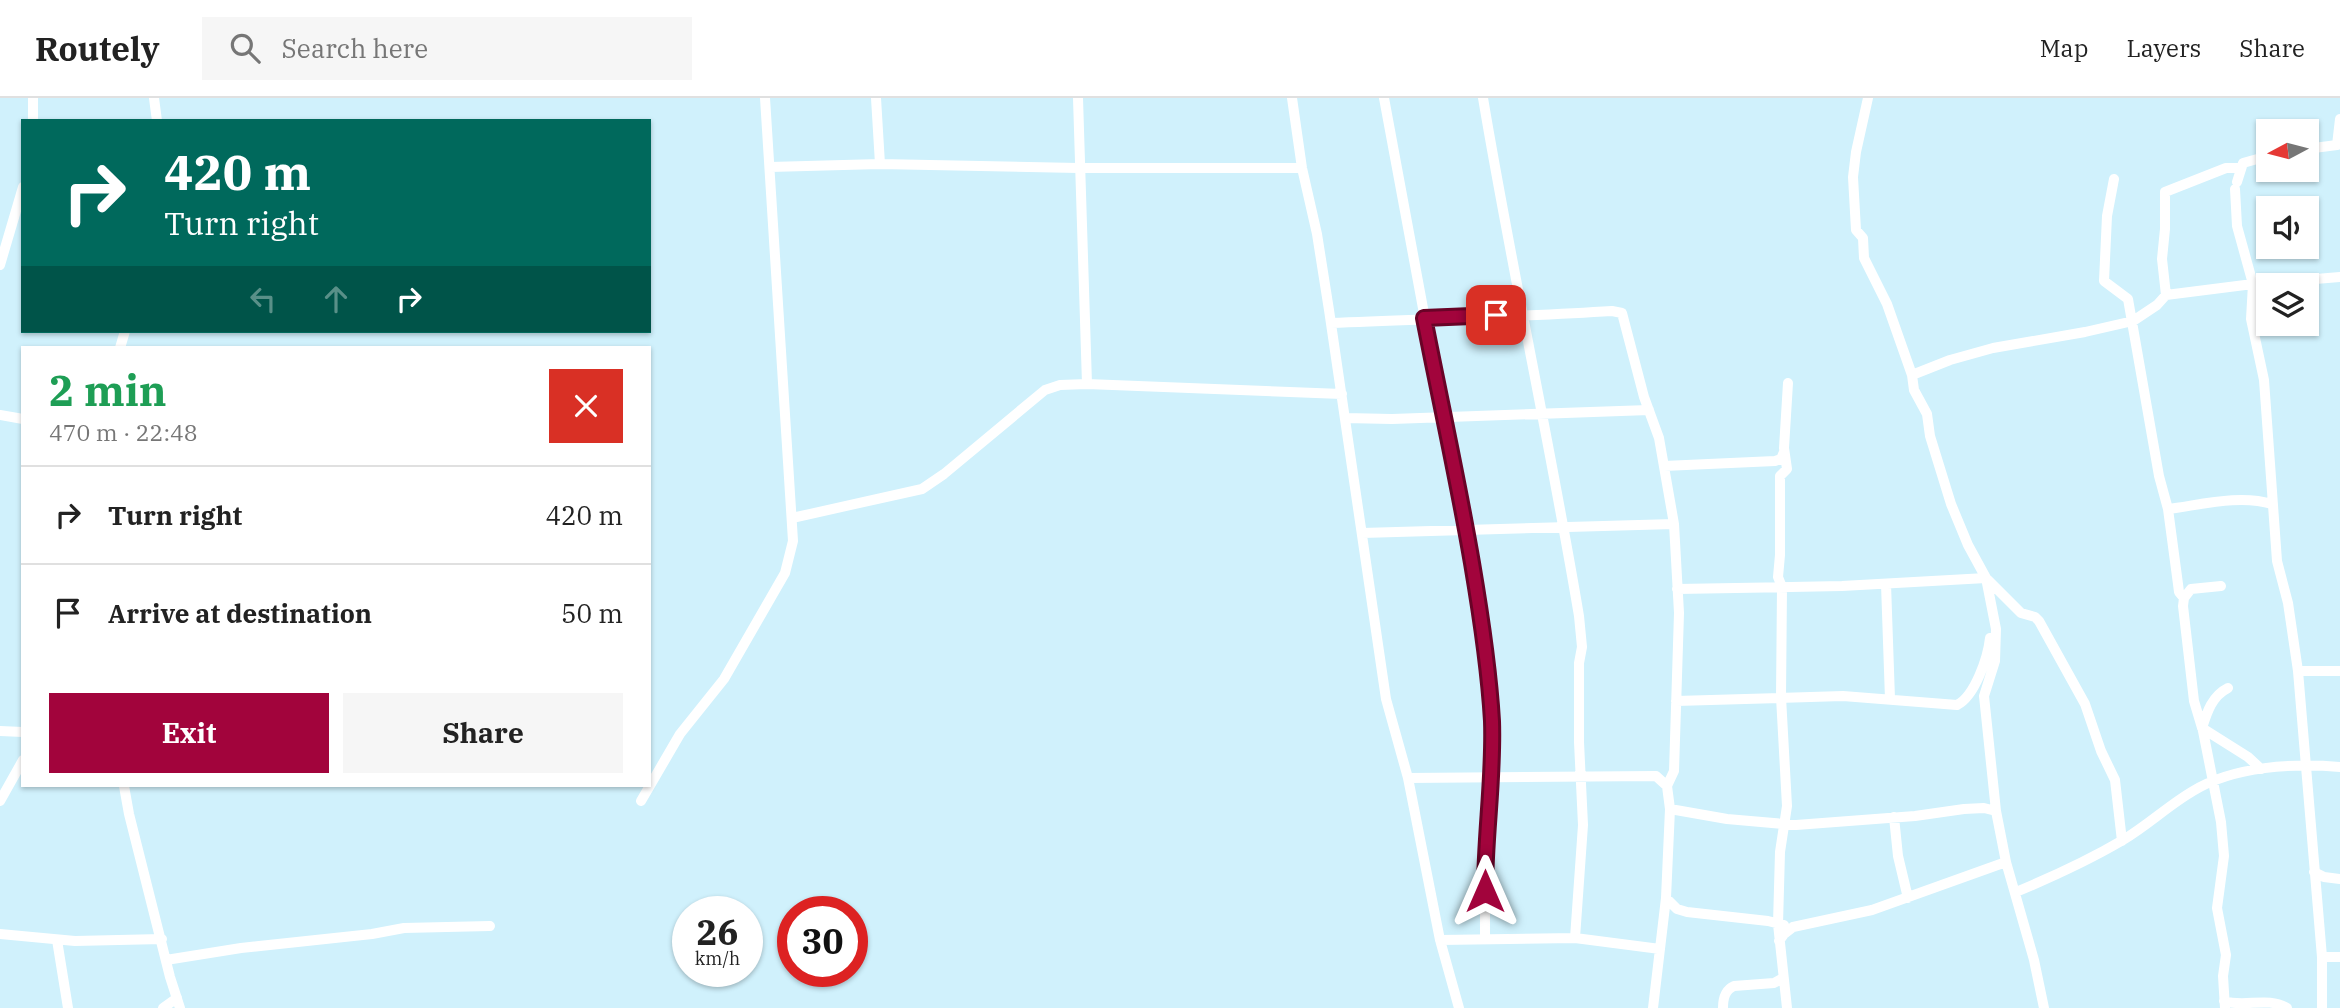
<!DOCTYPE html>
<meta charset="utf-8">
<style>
body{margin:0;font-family:"IBM Plex Serif",serif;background:#f6f6f6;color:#222;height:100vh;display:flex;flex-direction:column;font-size:26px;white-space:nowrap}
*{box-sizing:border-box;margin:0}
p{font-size:23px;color:#767676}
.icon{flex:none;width:38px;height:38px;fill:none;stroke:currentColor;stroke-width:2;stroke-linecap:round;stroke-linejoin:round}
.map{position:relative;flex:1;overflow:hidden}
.panel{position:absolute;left:21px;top:248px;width:630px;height:441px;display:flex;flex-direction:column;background:#fff;border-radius:0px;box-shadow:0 2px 5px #0004}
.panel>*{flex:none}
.top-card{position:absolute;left:21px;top:21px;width:630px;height:214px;border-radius:0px;box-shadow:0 2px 5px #0004;background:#00695c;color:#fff;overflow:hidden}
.needle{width:46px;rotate:263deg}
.buttons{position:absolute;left:2256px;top:21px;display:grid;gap:14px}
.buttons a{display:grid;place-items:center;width:63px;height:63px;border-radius:0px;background:#fff;box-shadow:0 2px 5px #0004;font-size:35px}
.speed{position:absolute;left:672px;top:798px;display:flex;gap:14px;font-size:35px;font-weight:700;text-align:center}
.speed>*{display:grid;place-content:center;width:91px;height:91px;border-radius:50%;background:#fff;box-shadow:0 2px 5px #0004;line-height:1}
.speed small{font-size:18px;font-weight:400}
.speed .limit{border:10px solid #d22;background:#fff;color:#111}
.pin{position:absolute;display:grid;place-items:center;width:60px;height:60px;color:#fff;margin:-30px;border-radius:14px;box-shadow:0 4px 10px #0006}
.me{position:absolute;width:77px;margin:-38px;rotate:0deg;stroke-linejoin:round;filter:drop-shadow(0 0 5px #0008)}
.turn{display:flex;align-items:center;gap:24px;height:147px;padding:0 28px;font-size:32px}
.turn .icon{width:91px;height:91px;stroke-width:2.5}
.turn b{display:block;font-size:49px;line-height:60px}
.lanes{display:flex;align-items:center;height:66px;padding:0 28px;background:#0003;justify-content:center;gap:35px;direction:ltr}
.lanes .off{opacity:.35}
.round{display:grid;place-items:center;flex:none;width:74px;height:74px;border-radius:0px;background:#f6f6f6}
.summary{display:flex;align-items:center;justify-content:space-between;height:119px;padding:0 28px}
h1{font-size:42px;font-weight:700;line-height:52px;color:#1e9e55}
.cta{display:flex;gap:14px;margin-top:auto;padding:14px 28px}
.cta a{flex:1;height:80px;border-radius:0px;background:#a2043c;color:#fff;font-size:28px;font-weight:700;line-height:80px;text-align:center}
.cta a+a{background:#f6f6f6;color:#222}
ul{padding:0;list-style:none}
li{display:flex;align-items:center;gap:21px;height:98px;padding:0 28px;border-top:2px solid #e0e0e0}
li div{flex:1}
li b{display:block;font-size:26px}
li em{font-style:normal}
header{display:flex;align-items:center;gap:42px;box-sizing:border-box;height:98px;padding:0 35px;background:#fff;border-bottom:2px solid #e0e0e0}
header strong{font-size:33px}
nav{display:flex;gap:38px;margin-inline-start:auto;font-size:24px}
.search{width:490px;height:63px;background:#f6f6f6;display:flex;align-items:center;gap:18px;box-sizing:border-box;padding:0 24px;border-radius:0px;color:#767676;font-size:26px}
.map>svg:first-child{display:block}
</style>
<header>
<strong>Routely</strong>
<div class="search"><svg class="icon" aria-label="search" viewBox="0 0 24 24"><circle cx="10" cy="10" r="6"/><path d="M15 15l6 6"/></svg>Search here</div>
<nav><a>Map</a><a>Layers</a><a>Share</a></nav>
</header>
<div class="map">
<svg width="2340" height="910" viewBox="0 0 2340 910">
<rect width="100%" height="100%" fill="#d0f1fc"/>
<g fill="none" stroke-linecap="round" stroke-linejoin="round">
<path stroke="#fff" stroke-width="10" d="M 33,0 L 33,23
M 154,0 L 157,23
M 876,0 L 880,66
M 1078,0 L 1087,286
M 1292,0 L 1302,70 L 1317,136 L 1329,212 L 1386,601 L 1408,680 L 1440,842 L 1459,910
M 1384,0 L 1443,318 L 1457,380 L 1483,529 L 1492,626 L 1491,681 L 1485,746 L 1485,841
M 1483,0 C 1512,173 1550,345 1579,518 L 1582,549 L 1579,565 L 1579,644 L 1583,727 L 1575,840
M 1868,0 L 1856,54 L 1853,79 L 1856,132 L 1863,140 L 1864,160 L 1887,206 L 1912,277 L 1914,292 L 1927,316 L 1930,338 L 1951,406 L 1968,447 L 1986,480 L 1996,531 L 1995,563 L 1984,598 L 1996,713 L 2006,764 L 2034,862 L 2044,910
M 2306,51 L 2337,47 L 2340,21
M 770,69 L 880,66 L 1078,70 L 1302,70
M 2114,81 L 2107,118 L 2104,183 L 2128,201 L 2159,378 L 2168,411 L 2178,486 L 2179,494 L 2184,500
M 2237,84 L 2243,65 L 2268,58
M 2235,91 L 2237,128 L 2253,186 L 2251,221 L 2264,282 L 2277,463 L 2288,505 L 2298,573 L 2322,859 L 2322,910
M 0,167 L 23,89
M 2166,197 L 2162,161 L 2165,131 L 2165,94 L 2226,70 L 2241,70
M 1331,225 C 1425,221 1519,219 1612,213 L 1622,215 L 1644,299 L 1659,340 L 1674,426 L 1679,515 L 1674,673 L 1667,688
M 120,250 L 125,233
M 1912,277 L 1950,262 L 1993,250 L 2085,234 L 2133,223 L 2157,207 L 2166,197 L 2245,187 L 2340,179
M 0,317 L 23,321
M 1345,320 L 1392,321 L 1649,312
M 1664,368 L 1775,363 L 1781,361 L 1784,354
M 2168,411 C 2200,407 2240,396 2272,406
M 792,420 L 922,391 L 944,376 L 1045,292 L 1060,287 L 1087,286 L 1342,296
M 1362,435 L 1674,426
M 1988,482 L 2021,515 L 2035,519 L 2039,523 L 2085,606 L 2101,653 L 2115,682 L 2122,743
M 1886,486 L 1890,601
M 2221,488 L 2191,491 L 2184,500 L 2183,508 L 2194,603 L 2203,633 L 2221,724 L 2224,758 L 2217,810 L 2226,857 L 2223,878 L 2225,910
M 1677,491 L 1842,488 L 1986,480
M 2298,573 L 2340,573
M 2228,590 C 2212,598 2207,614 2202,630 L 2248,659 L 2261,671
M 1676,603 L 1843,598 L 1957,607 C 1975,598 1988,559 1990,540
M 0,633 L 23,634
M 1408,680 L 1656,678 L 1667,688 L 1670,711 L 1666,800 L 1653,910
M 124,688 L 129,716 L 170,879 L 180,910
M 0,703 L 23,662
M 641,703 L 680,636 L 724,581 L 785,475 L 793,443 L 765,0
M 1670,711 L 1727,721 L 1796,727 L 1915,718 L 1964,711 L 1984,710 L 1996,713
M 1894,719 L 1898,758 L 1908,800
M 2314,774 L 2324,779 L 2340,781
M 2016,794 C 2052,779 2089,762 2123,742 C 2148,727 2169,707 2193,693 C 2234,668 2294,665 2340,669
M 1666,800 L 1677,811 L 1687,814 L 1768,823 L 1784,827
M 0,836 L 75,843 L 162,841
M 57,842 L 68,910
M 1440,842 L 1575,840 L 1660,851
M 1779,843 L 1784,836 L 1793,829 L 1872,812 L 2006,764
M 2322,859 L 2340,859
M 166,862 L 241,850 L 372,836 L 404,830 L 490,828
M 2224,903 C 2244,910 2268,898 2287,910
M 163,910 L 177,900
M 1723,910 C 1723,900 1725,892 1734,888 L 1774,885 L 1783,880
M 1787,910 L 1778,826 L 1780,754 L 1787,708 L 1781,599 L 1782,489 L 1778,479 L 1780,457 L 1780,378 L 1787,371 L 1784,350 L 1788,285"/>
</g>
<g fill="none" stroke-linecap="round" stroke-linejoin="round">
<defs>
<path id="route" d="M 1485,793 C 1485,737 1494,679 1492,623 C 1489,570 1481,518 1472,465 C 1458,383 1440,302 1424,220 L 1496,217"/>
</defs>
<use href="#route" stroke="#690327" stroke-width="18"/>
<use href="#route" stroke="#a2043c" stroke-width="12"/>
</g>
</svg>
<div class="buttons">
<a><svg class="needle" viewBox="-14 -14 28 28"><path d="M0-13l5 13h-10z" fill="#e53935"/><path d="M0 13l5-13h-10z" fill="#767676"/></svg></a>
<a><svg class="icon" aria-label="sound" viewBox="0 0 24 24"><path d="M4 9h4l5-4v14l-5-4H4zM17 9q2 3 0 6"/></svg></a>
<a><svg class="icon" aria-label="layers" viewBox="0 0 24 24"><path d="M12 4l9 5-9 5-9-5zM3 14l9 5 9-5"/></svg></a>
</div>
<div class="speed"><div>26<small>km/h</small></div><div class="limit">30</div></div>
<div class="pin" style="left:1496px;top:217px;background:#d93025"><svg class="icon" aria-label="arrive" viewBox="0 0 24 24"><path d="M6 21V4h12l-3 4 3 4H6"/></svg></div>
<svg class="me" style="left:1485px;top:793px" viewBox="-20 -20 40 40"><path d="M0-17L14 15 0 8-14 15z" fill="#a2043c" stroke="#fff" stroke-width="4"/></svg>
<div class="top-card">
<div class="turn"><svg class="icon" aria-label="right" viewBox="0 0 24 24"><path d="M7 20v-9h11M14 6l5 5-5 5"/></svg><div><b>420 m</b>Turn right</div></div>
<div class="lanes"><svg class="icon off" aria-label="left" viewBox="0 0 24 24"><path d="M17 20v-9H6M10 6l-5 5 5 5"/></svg><svg class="icon off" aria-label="ahead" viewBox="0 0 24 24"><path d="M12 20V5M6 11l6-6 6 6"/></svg><svg class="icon" aria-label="right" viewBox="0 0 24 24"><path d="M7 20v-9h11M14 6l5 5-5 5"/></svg></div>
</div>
<section class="panel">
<div class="summary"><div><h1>2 min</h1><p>470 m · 22:48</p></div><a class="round" style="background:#d93025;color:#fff"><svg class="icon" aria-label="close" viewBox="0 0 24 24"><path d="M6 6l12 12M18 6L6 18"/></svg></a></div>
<ul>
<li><svg class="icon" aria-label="right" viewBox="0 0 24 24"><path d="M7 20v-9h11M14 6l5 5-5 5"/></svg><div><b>Turn right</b></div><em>420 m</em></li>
<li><svg class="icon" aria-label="arrive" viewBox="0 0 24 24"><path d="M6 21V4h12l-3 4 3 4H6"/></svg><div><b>Arrive at destination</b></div><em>50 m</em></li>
</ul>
<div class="cta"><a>Exit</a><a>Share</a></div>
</section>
</div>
